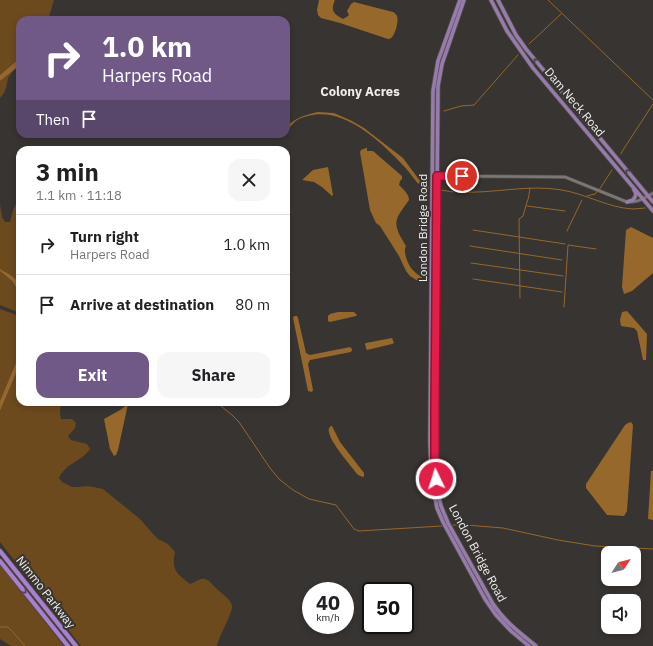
<!DOCTYPE html>
<meta charset="utf-8">
<style>
body{margin:0;font-family:"IBM Plex Sans",sans-serif;background:#f6f6f6;color:#202124;height:100vh;display:flex;flex-direction:column;font-size:15px;white-space:nowrap}
*{box-sizing:border-box;margin:0}
p{font-size:13px;color:#757577}
.icon{flex:none;width:22px;height:22px;fill:none;stroke:currentColor;stroke-width:2;stroke-linecap:round;stroke-linejoin:round}
.map{position:relative;flex:1;overflow:hidden}
.sheet{position:absolute;left:16px;top:146px;width:274px;height:260px;display:flex;flex-direction:column;background:#fff;border-radius:12px;box-shadow:0 2px 6px #0003}
.sheet>*{flex:none}
.top-card{position:absolute;left:16px;top:16px;width:274px;height:122px;border-radius:12px;box-shadow:0 2px 6px #0003;background:#705986;color:#fff;overflow:hidden}
.needle{width:26px;rotate:54deg}
.fabs{position:absolute;left:601px;top:546px;display:grid;gap:8px}
.fabs a{display:grid;place-items:center;width:40px;height:40px;border-radius:8px;background:#fff;box-shadow:0 2px 6px #0003;font-size:20px}
.speed{position:absolute;left:302px;top:582px;display:flex;gap:8px;font-size:20px;font-weight:700;text-align:center}
.speed>*{display:grid;place-content:center;width:52px;height:52px;border-radius:50%;background:#fff;box-shadow:0 2px 6px #0003;line-height:1}
.speed small{font-size:10px;font-weight:400}
.speed .limit{border:2px solid #111;border-radius:6px;background:#fff;color:#111}
.pin{position:absolute;display:grid;place-items:center;width:34px;height:34px;color:#fff;margin:-17px;border:2px solid #fff;border-radius:50%;box-shadow:0 1px 4px #0007}
.me{position:absolute;width:44px;margin:-22px;rotate:356deg;stroke-linejoin:round;filter:drop-shadow(0 0 3px #0008)}
.turn{display:flex;align-items:center;gap:14px;height:84px;padding:0 20px;font-size:18px}
.turn .icon{width:52px;height:52px;stroke-width:2.5}
.turn b{display:block;font-size:28px;line-height:34px}
.then{display:flex;align-items:center;height:38px;padding:0 20px;background:#0003;gap:8px;font-size:15px}
.round{display:grid;place-items:center;flex:none;width:42px;height:42px;border-radius:12px;background:#f6f6f6}
.headline{display:flex;align-items:center;justify-content:space-between;height:68px;padding:0 20px}
h1{font-size:24px;font-weight:800;line-height:30px}
.primary-button{display:flex;gap:8px;margin-top:auto;padding:8px 20px}
.primary-button a{flex:1;height:46px;border-radius:12px;background:#705986;color:#fff;font-size:16px;font-weight:800;line-height:46px;text-align:center}
.primary-button a+a{background:#f6f6f6;color:#202124}
ul{padding:0;list-style:none}
li{display:flex;align-items:center;gap:12px;height:60px;padding:0 20px;border-top:1px solid #e0e0e0}
li div{flex:1}
li b{display:block;font-size:15px}
li em{font-style:normal}
.map>svg:first-child{display:block}
</style>
<div class="map">
<svg width="653" height="646" viewBox="0 0 653 646">
<rect width="100%" height="100%" fill="#373431"/>
<path fill="#6c4a1e" d="M 0,0 L 54,0 L 48,20 L 20,20 L 20,58 L 0,75 Z
M 15,68 L 8,78 L 6,88 L 4,93 L 0,98 L 0,81 Z
M 20,196 L 20,285 L 14,277 L 0,269 L 0,204 L 2,217 L 5,222 L 10,222 L 13,210 Z
M 0,271 L 12,281 L 20,293 L 20,313 L 0,305 Z
M 0,309 L 20,316 L 20,353 L 0,401 Z
M 20,364 L 20,402 L 61,402 L 60,414 L 61,419 L 72,419 L 76,423 L 75,428 L 68,436 L 71,440 L 87,444 L 90,449 C 82,461 65,464 59,478 L 62,482 L 72,487 L 77,487 L 88,486 L 103,489 L 140,519 L 154,535 L 158,539 L 168,544 L 175,552 C 171,570 177,574 190,584 C 194,583 197,580 201,579 C 208,577 213,586 218,590 C 222,594 231,599 232,606 C 233,612 219,636 217,646 L 81,646 L 0,542 L 0,411 Z
M 0,565 L 64,646 L 11,646 L 0,639 Z"/>
<path fill="#97682b" d="M 319,0 L 335,0 C 330,11 334,14 343,19 L 348,16 L 349,15 L 347,11 L 351,4 L 354,2 L 393,12 C 395,13 396,14 397,16 C 399,21 395,36 391,38 C 390,39 389,39 388,39 L 340,23 L 321,18 L 318,15 L 317,10 Z
M 20,58 L 20,65 L 0,81 L 0,75 Z
M 318,112 L 334,113 L 352,121 L 364,128 L 403,158 L 420,181 L 423,184 L 428,186 L 429,189 C 418,186 415,180 409,172 C 404,166 399,161 394,156 C 373,135 340,107 308,116 C 304,117 300,118 297,120 C 293,123 289,128 286,132 L 286,128 C 295,117 306,115 318,112 Z
M 366,148 L 367,148 L 367,151 L 373,151 L 402,176 L 402,179 L 400,181 L 399,185 C 403,189 409,194 409,200 C 405,206 399,213 397,219 C 394,228 402,239 406,246 C 403,251 407,262 411,268 C 414,272 420,276 424,279 L 423,281 L 421,283 L 410,276 L 406,271 L 399,256 L 380,226 L 376,223 L 370,210 L 360,152 L 361,150 Z
M 328,167 L 333,195 L 332,196 L 322,187 L 314,182 L 302,180 L 313,170 Z
M 631,227 L 653,238 L 653,273 L 632,291 L 624,294 L 622,287 L 626,230 Z
M 0,269 C 12,276 20,278 20,293 L 12,281 L 0,271 Z
M 627,311 L 647,334 L 646,360 L 643,360 L 637,331 L 634,328 L 621,326 L 620,320 L 622,312 Z
M 338,312 L 354,312 L 357,315 L 356,316 L 330,322 L 328,321 L 328,316 L 330,314 Z
M 294,316 L 297,316 L 298,318 L 306,353 L 310,355 L 350,347 L 352,349 L 352,350 L 351,352 L 310,360 L 308,364 L 313,390 L 312,392 L 308,391 L 293,318 Z
M 392,338 L 394,343 L 392,344 L 367,350 L 366,348 L 365,344 L 366,343 Z
M 20,353 L 20,364 L 0,411 L 0,401 Z
M 128,404 L 118,450 L 116,455 L 114,456 L 110,449 L 104,419 L 120,410 Z
M 631,422 L 633,425 L 627,511 L 624,516 L 607,515 L 586,488 L 586,484 L 625,425 L 628,423 Z
M 331,426 L 332,426 L 340,442 L 364,473 L 364,476 L 363,477 L 358,475 C 351,466 330,442 329,432 C 328,429 329,428 331,426 Z
M 651,471 L 653,471 L 653,520 L 648,519 Z"/>
<g fill="none" stroke-linecap="round" stroke-linejoin="round">
<path stroke="#97682b" stroke-width="1" d="M 548,0 L 653,100
M 529,44 L 561,14
M 444,111 L 461,106 L 474,105 L 518,55
M 621,154 L 623,150 L 653,104
M 441,190 L 453,192
M 599,190 L 612,170
M 459,192 C 493,194 527,184 562,190 C 586,194 609,208 633,209 C 637,209 641,208 645,208
M 587,196 L 595,194 L 597,192
M 527,206 L 565,211
M 473,230 L 565,244
M 567,231 L 582,200
M 470,246 L 562,260
M 471,263 L 563,276
M 473,279 L 562,292
M 520,298 L 519,219 L 523,216 C 524,211 526,207 527,202 C 529,198 529,193 530,188
M 564,307 L 568,245 L 596,249
M 216,402 L 232,415 L 239,422 L 270,468 L 279,479 L 293,490 L 309,499 L 336,505 L 354,529 L 359,531 L 442,526
M 453,525 L 466,525 L 503,528 L 558,540 L 595,546 L 653,549
M 0,627 L 8,627 L 12,631 L 25,646"/>
<defs>
<path id="minor" d="M 433,176 L 565,177 L 627,202 C 633,202 640,201 644,198 C 647,197 650,195 653,193"/>
<path id="major" d="M 460,0 L 438,61 L 433,91 L 430,441 L 431,470 L 434,492 L 437,508 L 443,522 L 485,599 L 496,615 L 511,631 L 529,646
M 464,0 L 442,64 L 438,86 L 435,409 L 435,468 L 437,489 L 441,506 L 448,523 L 493,604 C 505,622 520,633 536,646
M 491,0 L 507,31 L 533,68 L 653,211
M 498,0 L 516,35 L 526,49 L 653,202
M 627,202 L 633,200 C 636,196 637,194 634,190"/>
<path id="highway" d="M 0,551 L 76,646
M 0,561 L 68,646"/>
</defs>
<use href="#minor" stroke="#555350" stroke-width="4"/>
<use href="#major" stroke="#555350" stroke-width="5"/>
<use href="#highway" stroke="#555350" stroke-width="5.5"/>
<use href="#minor" stroke="#7a7774" stroke-width="2.5"/>
<use href="#major" stroke="#977bac" stroke-width="3.5"/>
<use href="#highway" stroke="#aa7ed1" stroke-width="4"/>
</g>
<defs><path id="oneway-chevron" d="M-2-3.5L2.5 0L-2 3.5" fill="none" stroke-width="1.6" stroke-linecap="round" stroke-linejoin="round"/></defs>
<g stroke="#4a424a">
<use href="#oneway-chevron" transform="translate(536 61) rotate(-129)"/>
<use href="#oneway-chevron" transform="translate(628 172) rotate(-130)"/>
</g>
<use stroke="#544659" href="#oneway-chevron" transform="translate(24 591) rotate(51)"/>
<g fill="none" stroke-linecap="round" stroke-linejoin="round">
<defs>
<path id="route" d="M 436,479 L 435,462 L 435,408 L 437,176 L 462,176"/>
</defs>
<use href="#route" stroke="#92132f" stroke-width="10"/>
<use href="#route" stroke="#e11d48" stroke-width="7"/>
</g>
<g text-anchor="middle" dominant-baseline="central" stroke-width="4" stroke-linejoin="round" paint-order="stroke">
<g font-size="12" fill="#f1efee" stroke="#373431">
<text transform="translate(575 102) rotate(50)">Dam Neck Road</text>
<text transform="translate(422 228) rotate(-90)">London Bridge Road</text>
<text transform="translate(478 553) rotate(62)">London Bridge Road</text>
<text transform="translate(46 592) rotate(52)">Nimmo Parkway</text>
</g>
<g font-size="13" font-weight="bold" fill="#f1efee" stroke="#373431">
<text x="360" y="91">Colony Acres</text>
</g>
</g>
</svg>
<div class="fabs">
<a><svg class="needle" viewBox="-14 -14 28 28"><path d="M0-13l5 13h-10z" fill="#e53935"/><path d="M0 13l5-13h-10z" fill="#757577"/></svg></a>
<a><svg class="icon" aria-label="sound" viewBox="0 0 24 24"><path d="M4 9h4l5-4v14l-5-4H4zM17 9q2 3 0 6"/></svg></a>
</div>
<div class="speed"><div>40<small>km/h</small></div><div class="limit">50</div></div>
<div class="pin" style="left:462px;top:176px;background:#d93025"><svg class="icon" aria-label="arrive" viewBox="0 0 24 24"><path d="M6 21V4h12l-3 4 3 4H6"/></svg></div>
<svg class="me" style="left:436px;top:479px" viewBox="-20 -20 40 40"><circle r="17" fill="#e11d48" stroke="#fff" stroke-width="3"/><path d="M0-11L8 9 0 5-8 9z" fill="#fff"/></svg>
<div class="top-card">
<div class="turn"><svg class="icon" aria-label="right" viewBox="0 0 24 24"><path d="M7 20v-9h11M14 6l5 5-5 5"/></svg><div><b>1.0 km</b>Harpers Road</div></div>
<div class="then">Then<svg class="icon" aria-label="arrive" viewBox="0 0 24 24"><path d="M6 21V4h12l-3 4 3 4H6"/></svg></div>
</div>
<section class="sheet">
<div class="headline"><div><h1>3 min</h1><p>1.1 km · 11:18</p></div><a class="round"><svg class="icon" aria-label="close" viewBox="0 0 24 24"><path d="M6 6l12 12M18 6L6 18"/></svg></a></div>
<ul>
<li><svg class="icon" aria-label="right" viewBox="0 0 24 24"><path d="M7 20v-9h11M14 6l5 5-5 5"/></svg><div><b>Turn right</b><p>Harpers Road</p></div><em>1.0 km</em></li>
<li><svg class="icon" aria-label="arrive" viewBox="0 0 24 24"><path d="M6 21V4h12l-3 4 3 4H6"/></svg><div><b>Arrive at destination</b></div><em>80 m</em></li>
</ul>
<div class="primary-button"><a>Exit</a><a>Share</a></div>
</section>
</div>
